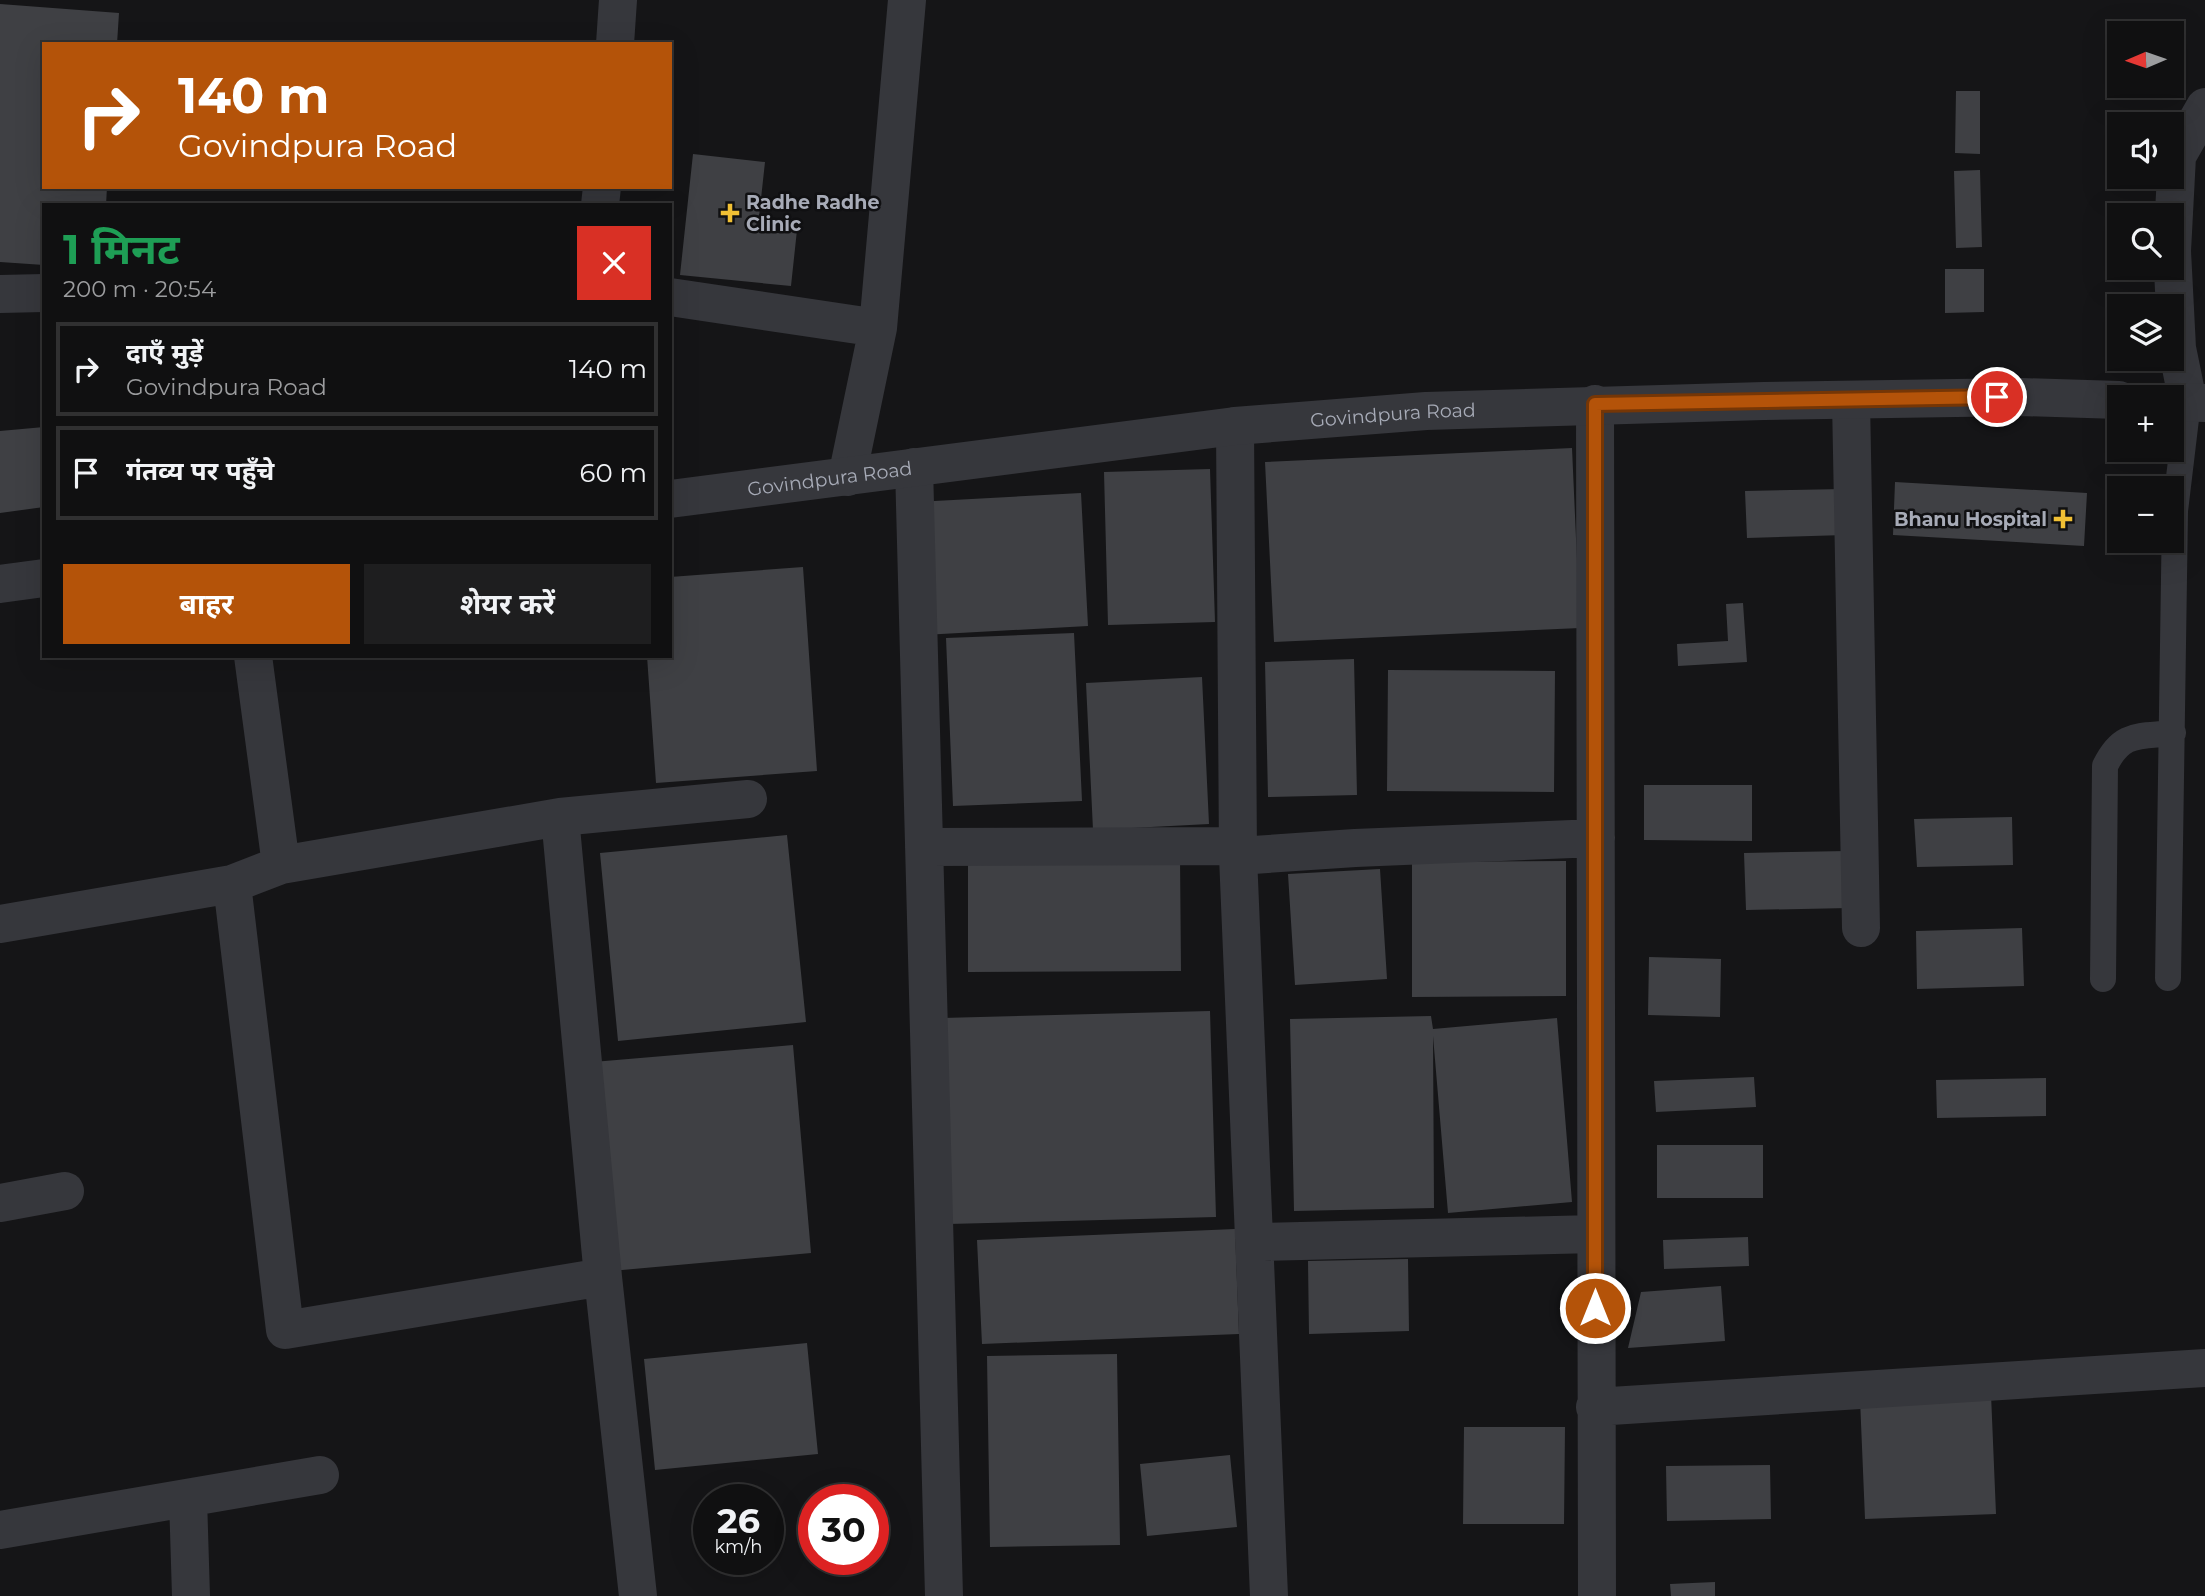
<!DOCTYPE html>
<html lang="hi">
<meta charset="utf-8">
<style>
body{margin:0;font-family:Montserrat,"Noto Sans Devanagari",sans-serif;background:#1e1e1f;color:#f1f3f6;height:100vh;display:flex;flex-direction:column;font-size:26px;white-space:nowrap}
*{box-sizing:border-box;margin:0}
p{font-size:23px;color:#9c9d9f}
.icon{flex:none;width:38px;height:38px;fill:none;stroke:currentColor;stroke-width:2;stroke-linecap:round;stroke-linejoin:round}
.map{position:relative;flex:1;overflow:hidden}
.sheet{position:absolute;left:42px;top:203px;width:630px;height:455px;display:flex;flex-direction:column;background:#101011;border-radius:0px;box-shadow:0 7px 28px #0002,0 0 0 2px #303031}
.sheet>*{flex:none}
.banner{position:absolute;left:42px;top:42px;width:630px;height:147px;border-radius:0px;box-shadow:0 7px 28px #0002,0 0 0 2px #303031;background:#b45309;color:#fff;overflow:hidden}
.needle{width:46px;rotate:268deg}
.tools{position:absolute;left:2107px;top:21px;display:grid;gap:14px}
.tools a{display:grid;place-items:center;width:77px;height:77px;border-radius:0px;background:#101011;box-shadow:0 7px 28px #0002,0 0 0 2px #303031;font-size:35px}
.speed{position:absolute;left:693px;top:1484px;display:flex;gap:14px;font-size:35px;font-weight:700;text-align:center}
.speed>*{display:grid;place-content:center;width:91px;height:91px;border-radius:50%;background:#101011;box-shadow:0 7px 28px #0002,0 0 0 2px #303031;line-height:1}
.speed small{font-size:18px;font-weight:400}
.speed .limit{border:10px solid #d22;background:#fff;color:#111}
.pin{position:absolute;display:grid;place-items:center;width:60px;height:60px;color:#fff;margin:-30px;border:4px solid #fff;border-radius:50%;box-shadow:0 2px 7px #0007}
.me{position:absolute;width:77px;margin:-38px;rotate:0deg;stroke-linejoin:round;filter:drop-shadow(0 0 5px #0008)}
.turn{display:flex;align-items:center;gap:24px;height:147px;padding:0 21px;font-size:32px}
.turn .icon{width:91px;height:91px;stroke-width:2.5}
.turn b{display:block;font-size:49px;line-height:60px}
.round{display:grid;place-items:center;flex:none;width:74px;height:74px;border-radius:0px;background:#1e1e1f}
.overview{display:flex;align-items:center;justify-content:space-between;height:119px;padding:0 21px}
h1{font-size:42px;font-weight:700;line-height:52px;color:#1e9e55}
.cta{display:flex;gap:14px;margin-top:auto;padding:14px 21px}
.cta a{flex:1;height:80px;border-radius:0px;background:#b45309;color:#fff;font-size:28px;font-weight:700;line-height:80px;text-align:center}
.cta a+a{background:#1e1e1f;color:#f1f3f6}
ul{padding:0;list-style:none}
li{display:flex;align-items:center;gap:21px;height:94px;margin:0 14px 10px;padding:0 7px;border:4px solid #303031;border-radius:0px}
li div{flex:1}
li b{display:block;font-size:26px}
li em{font-style:normal}
.map>svg:first-child{display:block}
</style>
<div class="map">
<svg width="2205" height="1596" viewBox="0 0 2205 1596">
<rect width="100%" height="100%" fill="#151517"/>
<path fill="#3f4044" d="M 0,4 L 119,13 L 117,44 L 44,44 L 44,187 L 107,187 L 106,205 L 44,205 L 44,265 L 0,262 Z
M 1956,91 L 1980,91 L 1980,154 L 1955,153 Z
M 693,154 L 765,162 L 758,226 L 797,230 L 791,286 L 680,275 Z
M 1980,170 L 1982,247 L 1956,248 L 1954,171 Z
M 1945,269 L 1984,269 L 1984,312 L 1945,313 Z
M 44,427 L 44,507 L 0,513 L 0,431 Z
M 1572,448 L 1580,628 L 1274,642 L 1265,462 Z
M 1210,469 L 1215,622 L 1108,625 L 1104,472 Z
M 1895,482 L 2087,493 L 2084,546 L 1893,535 Z
M 1844,489 L 1845,535 L 1747,538 L 1745,491 Z
M 1081,493 L 1088,626 L 923,635 L 916,502 Z
M 803,567 L 817,771 L 656,783 L 647,656 L 670,656 L 670,577 Z
M 1743,603 L 1747,662 L 1678,666 L 1677,644 L 1728,641 L 1726,604 Z
M 1074,633 L 1082,801 L 953,806 L 946,638 Z
M 1354,659 L 1357,795 L 1268,797 L 1265,662 Z
M 1388,670 L 1555,671 L 1554,792 L 1387,791 Z
M 1202,677 L 1209,824 L 1093,830 L 1086,683 Z
M 1644,785 L 1752,785 L 1752,841 L 1644,840 Z
M 2012,817 L 2013,865 L 1917,867 L 1914,819 Z
M 787,835 L 806,1022 L 618,1041 L 600,853 Z
M 1847,851 L 1849,908 L 1746,910 L 1744,853 Z
M 1180,857 L 1181,971 L 968,972 L 968,859 Z
M 1566,861 L 1566,996 L 1412,997 L 1412,862 Z
M 1380,869 L 1387,979 L 1295,985 L 1288,874 Z
M 2022,928 L 2024,986 L 1917,989 L 1916,931 Z
M 1649,957 L 1721,959 L 1720,1017 L 1648,1015 Z
M 1210,1011 L 1216,1217 L 948,1224 L 942,1018 Z
M 1431,1016 L 1433,1029 L 1557,1018 L 1572,1202 L 1448,1213 L 1433,1036 L 1434,1208 L 1294,1211 L 1290,1019 Z
M 793,1045 L 811,1253 L 611,1271 L 593,1062 Z
M 1754,1077 L 1756,1107 L 1656,1112 L 1654,1081 Z
M 2046,1078 L 2046,1116 L 1937,1118 L 1936,1080 Z
M 1657,1145 L 1763,1145 L 1763,1198 L 1657,1198 Z
M 1235,1229 L 1239,1334 L 982,1344 L 977,1240 Z
M 1748,1237 L 1749,1266 L 1664,1269 L 1663,1240 Z
M 1408,1259 L 1409,1331 L 1309,1334 L 1308,1261 Z
M 1721,1286 L 1725,1341 L 1628,1348 L 1641,1292 Z
M 807,1343 L 818,1454 L 655,1470 L 644,1359 Z
M 1117,1354 L 1120,1545 L 990,1547 L 987,1356 Z
M 1991,1394 L 1996,1514 L 1865,1519 L 1860,1399 Z
M 1464,1427 L 1565,1427 L 1564,1524 L 1463,1524 Z
M 1230,1455 L 1237,1527 L 1147,1536 L 1140,1464 Z
M 1770,1465 L 1771,1519 L 1667,1521 L 1666,1466 Z
M 1715,1582 L 1715,1596 L 1671,1596 L 1670,1584 Z"/>
<g fill="none" stroke-linecap="round" stroke-linejoin="round">
<path stroke="#36373c" stroke-width="26" d="M 2168,978 L 2175,511 L 2188,402
M 2103,979 L 2105,766 C 2122,731 2139,737 2173,733"/>
<path stroke="#36373c" stroke-width="38" d="M 615,44 L 618,0
M 600,205 L 602,187
M 0,294 L 44,293
M 670,297 L 878,328
M 1851,400 L 1861,928
M 2188,402 L 2177,348 L 2172,251 L 2177,156 L 2205,107
M 1595,404 L 1597,1596
M 1235,426 L 1238,856 L 1269,1596
M 914,467 L 944,1596
M 847,477 L 878,328 L 907,0
M 253,656 L 281,865
M 560,817 L 603,1277 L 638,1596
M 924,847 L 1239,846
M 1238,856 L 1355,848 L 1596,838
M 232,884 L 285,1330 L 603,1277
M 0,924 L 232,884 L 281,865 L 560,817 L 748,799
M 0,1203 L 65,1191
M 1255,1242 L 1595,1234
M 1595,1407 L 2205,1368
M 188,1498 L 191,1596
M 0,1530 L 320,1475"/>
<g stroke="#36373c" stroke-width="38">
<path d="M 2172,402 L 2205,403"/>
<path id="s1" d="M 670,499 L 1235,426 L 1426,411 L 1764,401 L 2021,397 L 2119,400"/>
<path d="M 0,584 L 44,578"/>
</g>
</g>
<g fill="none" stroke-linecap="round" stroke-linejoin="round">
<defs>
<path id="route" d="M 1595,1308 L 1595,404 L 1997,397"/>
</defs>
<use href="#route" stroke="#753606" stroke-width="18"/>
<use href="#route" stroke="#b45309" stroke-width="12"/>
</g>
<g fill="#f1c034" stroke="#101012" stroke-width="2.5">
<path d="M726.5 202.5h7v7h7v7h-7v7h-7v-7h-7v-7h7z"/>
<path d="M2059.5 508.5h7v7h7v7h-7v7h-7v-7h-7v-7h7z"/>
</g>
<g text-anchor="middle" dominant-baseline="central" stroke-width="5" stroke-linejoin="round" paint-order="stroke">
<g font-size="19" font-weight="bold" fill="#a7abb7" stroke="#101012" text-anchor="start">
<text x="746" y="202">Radhe Radhe<tspan x="746" dy="22">Clinic</tspan></text>
<text x="2047" y="519" text-anchor="end">Bhanu Hospital</text>
</g>
<g font-size="19" fill="#a7abb7" stroke="#101012">
<text stroke="none"><textPath href="#s1" startOffset="728">Govindpura Road</textPath></text>
<text stroke="none"><textPath href="#s1" startOffset="161">Govindpura Road</textPath></text>
</g>
</g>
</svg>
<div class="tools">
<a><svg class="needle" viewBox="-14 -14 28 28"><path d="M0-13l5 13h-10z" fill="#e53935"/><path d="M0 13l5-13h-10z" fill="#9c9d9f"/></svg></a>
<a><svg class="icon" aria-label="sound" viewBox="0 0 24 24"><path d="M4 9h4l5-4v14l-5-4H4zM17 9q2 3 0 6"/></svg></a>
<a><svg class="icon" aria-label="search" viewBox="0 0 24 24"><circle cx="10" cy="10" r="6"/><path d="M15 15l6 6"/></svg></a>
<a><svg class="icon" aria-label="layers" viewBox="0 0 24 24"><path d="M12 4l9 5-9 5-9-5zM3 14l9 5 9-5"/></svg></a>
<a>+</a>
<a>−</a>
</div>
<div class="speed"><div>26<small>km/h</small></div><div class="limit">30</div></div>
<div class="pin" style="left:1997px;top:397px;background:#d93025"><svg class="icon" aria-label="arrive" viewBox="0 0 24 24"><path d="M6 21V4h12l-3 4 3 4H6"/></svg></div>
<svg class="me" style="left:1595px;top:1308px" viewBox="-20 -20 40 40"><circle r="17" fill="#b45309" stroke="#fff" stroke-width="3"/><path d="M0-11L8 9 0 5-8 9z" fill="#fff"/></svg>
<div class="banner">
<div class="turn"><svg class="icon" aria-label="right" viewBox="0 0 24 24"><path d="M7 20v-9h11M14 6l5 5-5 5"/></svg><div><b>140 m</b>Govindpura Road</div></div>
</div>
<section class="sheet">
<div class="overview"><div><h1>1 मिनट</h1><p>200 m · 20:54</p></div><a class="round" style="background:#d93025;color:#fff"><svg class="icon" aria-label="close" viewBox="0 0 24 24"><path d="M6 6l12 12M18 6L6 18"/></svg></a></div>
<ul>
<li><svg class="icon" aria-label="right" viewBox="0 0 24 24"><path d="M7 20v-9h11M14 6l5 5-5 5"/></svg><div><b>दाएँ मुड़ें</b><p>Govindpura Road</p></div><em>140 m</em></li>
<li><svg class="icon" aria-label="arrive" viewBox="0 0 24 24"><path d="M6 21V4h12l-3 4 3 4H6"/></svg><div><b>गंतव्य पर पहुँचे</b></div><em>60 m</em></li>
</ul>
<div class="cta"><a>बाहर</a><a>शेयर करें</a></div>
</section>
</div>
